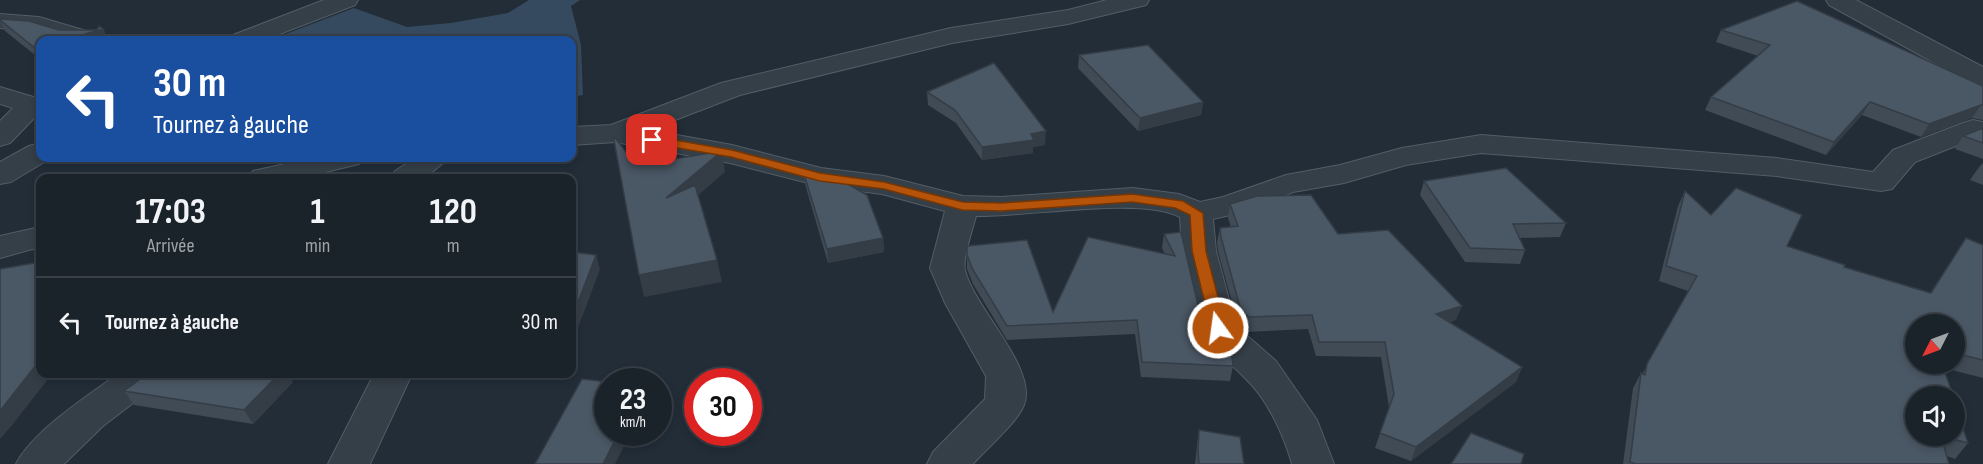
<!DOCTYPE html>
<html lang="fr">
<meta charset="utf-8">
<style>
body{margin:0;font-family:"Sofia Sans Condensed",sans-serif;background:#272f36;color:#f1f3f6;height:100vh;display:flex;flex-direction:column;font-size:22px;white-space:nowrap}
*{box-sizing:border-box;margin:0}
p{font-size:20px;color:#9fa4a8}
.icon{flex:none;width:33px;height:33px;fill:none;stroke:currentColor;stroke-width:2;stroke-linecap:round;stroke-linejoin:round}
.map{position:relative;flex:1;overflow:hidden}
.sheet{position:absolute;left:36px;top:174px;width:540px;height:204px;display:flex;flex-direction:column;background:#1a222a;border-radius:12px;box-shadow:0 3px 9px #0003,0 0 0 2px #383f47}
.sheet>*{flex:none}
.top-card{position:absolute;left:36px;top:36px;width:540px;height:126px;border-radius:12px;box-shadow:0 3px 9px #0003,0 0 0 2px #383f47;background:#1a4fa0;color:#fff;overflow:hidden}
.needle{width:39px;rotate:228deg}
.fabs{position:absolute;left:1905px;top:314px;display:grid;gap:12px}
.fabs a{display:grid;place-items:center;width:60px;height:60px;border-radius:50%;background:#1a222a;box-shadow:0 3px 9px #0003,0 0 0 2px #383f47;font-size:30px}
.speed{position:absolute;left:594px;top:368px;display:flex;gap:12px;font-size:30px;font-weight:700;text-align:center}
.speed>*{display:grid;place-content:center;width:78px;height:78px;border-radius:50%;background:#1a222a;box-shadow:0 3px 9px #0003,0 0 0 2px #383f47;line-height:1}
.speed small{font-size:15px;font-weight:400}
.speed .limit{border:9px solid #d22;background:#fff;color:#111}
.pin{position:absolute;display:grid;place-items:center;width:51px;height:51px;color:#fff;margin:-26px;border-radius:12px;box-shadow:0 3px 9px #0006}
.me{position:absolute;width:66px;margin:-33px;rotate:346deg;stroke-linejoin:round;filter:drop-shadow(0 0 4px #0008)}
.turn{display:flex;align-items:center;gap:21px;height:126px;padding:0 18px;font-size:27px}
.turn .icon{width:78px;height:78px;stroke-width:2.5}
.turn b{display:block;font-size:42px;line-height:51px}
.eta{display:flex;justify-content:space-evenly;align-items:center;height:102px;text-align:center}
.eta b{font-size:36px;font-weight:700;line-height:42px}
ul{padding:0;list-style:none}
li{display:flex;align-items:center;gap:18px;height:90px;padding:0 18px;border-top:2px solid #383f47}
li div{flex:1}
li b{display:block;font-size:22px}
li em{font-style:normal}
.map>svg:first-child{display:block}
</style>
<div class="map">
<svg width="1983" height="464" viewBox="0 0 1983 464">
<rect width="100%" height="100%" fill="#222d38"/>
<path fill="#364a5f" d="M 529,0 L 580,0 L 571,6 L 581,45 L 583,95 L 572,97 L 572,40 L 270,40 L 354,8 L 407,27 L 451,23 L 508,13 Z"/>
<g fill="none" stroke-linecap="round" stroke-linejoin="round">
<defs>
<path id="minor" d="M 324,0 L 358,0 L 355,5 L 264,40 L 229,40 L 233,35 Z
M 1107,0 L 1149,0 L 1146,5 L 1068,24 L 952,43 L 740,95 L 649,130 L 732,145 L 821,168 L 884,176 L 963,196 L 1001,197 L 1133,188 L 1179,194 L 1200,202 L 1223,197 L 1286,175 L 1340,165 L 1402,148 L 1481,135 L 1777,158 L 1873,172 L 1893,150 L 1963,123 L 1973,120 L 1983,122 L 1983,140 L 1976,138 L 1915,162 L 1892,189 L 1881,191 L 1777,176 L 1481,153 L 1406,165 L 1344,183 L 1293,192 L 1243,212 L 1213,219 L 1216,251 L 1236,326 L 1276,361 L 1317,420 L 1334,464 L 1292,464 C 1284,436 1268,400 1246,379 C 1229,362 1213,349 1200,328 L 1182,251 L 1180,217 C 1141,196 1026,217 976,216 C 973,228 962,259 965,270 C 974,308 1038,368 1024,405 C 1016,424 987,448 973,464 L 927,464 L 933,452 L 985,399 L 986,376 L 945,303 L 930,268 L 945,211 L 882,194 L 820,186 L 730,163 L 615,142 L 572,145 L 572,127 L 611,125 L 721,83 L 951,28 L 1068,10 Z
M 1826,0 L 1856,0 L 1983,67 L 1983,86 L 1973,84 L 1829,5 Z
M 0,14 L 39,17 L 100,35 L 104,40 L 66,40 L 37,31 L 0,28 Z
M 0,87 L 40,99 L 40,112 L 10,143 L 0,146 L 0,121 L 13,108 L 0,104 Z
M 40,143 L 40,158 L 51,158 L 11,182 L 0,184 L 0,162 L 29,146 Z
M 312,158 L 363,158 L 359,164 L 300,178 L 249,178 L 253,171 Z
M 415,158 L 449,158 L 425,178 L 391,178 L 395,171 Z
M 40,227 L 40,247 L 0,258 L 0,236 Z
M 118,374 L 163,374 L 158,384 L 103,426 L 64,464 L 16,464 C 33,431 87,396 118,374 Z
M 374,374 L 412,374 L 370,464 L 328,464 Z"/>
</defs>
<use href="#minor" stroke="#535d66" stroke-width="2"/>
<use href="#minor" fill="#353f48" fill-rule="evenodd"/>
</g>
<path fill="#404b56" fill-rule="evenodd" d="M 0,19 L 59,30 L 97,30 L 103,29 L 109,40 L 40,40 L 40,59 L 5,31 L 0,22 Z
M 1721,30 L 1983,86 L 1983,120 L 1972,118 L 1921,137 L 1862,115 L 1826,155 L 1705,110 L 1711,97 L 1758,56 L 1716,42 Z
M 1079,55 L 1203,102 L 1201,115 L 1138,131 L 1078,68 Z
M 927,92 L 1045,145 L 1033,147 L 1033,153 L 982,160 L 956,123 L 928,105 Z
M 1983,128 L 1983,159 L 1955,149 L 1963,136 Z
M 1983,163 L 1983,185 L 1970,180 L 1979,167 Z
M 803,171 L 883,238 L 884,252 L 828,263 L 805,184 Z
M 1424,181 L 1566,223 L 1560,237 L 1520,238 L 1525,250 L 1520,264 L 1465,262 L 1420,195 Z
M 1685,191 L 1711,215 L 1787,246 L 1844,267 L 1930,293 L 1966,238 L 1983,245 L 1983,378 L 1944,368 L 1954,435 L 1968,443 L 1955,459 L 1947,456 L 1949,464 L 1623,464 L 1633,388 L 1641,373 L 1643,373 L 1688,291 L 1659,281 L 1678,206 ZM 1954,324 L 1954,363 L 1916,363 Z
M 1230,204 L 1338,234 L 1456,320 L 1450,322 L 1522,367 L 1516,382 L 1411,461 L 1375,448 L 1389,407 L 1381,357 L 1316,356 L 1308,329 L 1246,332 L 1238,325 L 1218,251 L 1217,242 L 1220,228 L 1231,227 L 1228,218 Z
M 1181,232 L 1200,314 L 1233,366 L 1230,381 L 1141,377 L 1135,334 L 1007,340 L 973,284 L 967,269 L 967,246 L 1053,312 L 1165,254 L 1162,248 L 1164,234 Z
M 293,382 L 253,424 L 134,405 L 124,391 Z
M 1199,430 L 1244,464 L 1195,464 L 1197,445 Z"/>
<path fill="#343d46" d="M 103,29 L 109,40 L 64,40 Z
M 40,48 L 40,57 L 36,49 Z
M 1203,102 L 1201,115 L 1138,131 L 1140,118 Z
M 1870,102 L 1862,115 L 1826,155 L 1834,142 Z
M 1981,105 L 1972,118 L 1921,137 L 1929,124 Z
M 1046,131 L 1045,145 L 1033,147 L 1033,153 L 982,160 L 982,147 L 1031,134 Z
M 722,151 L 725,172 L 671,219 L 666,198 Z
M 883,238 L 884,252 L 828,263 L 827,249 Z
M 596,255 L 600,269 L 572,344 L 572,318 Z
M 717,260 L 722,282 L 644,297 L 639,275 Z
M 1462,306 L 1456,320 L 1432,328 L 1436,314 Z
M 40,360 L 40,374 L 52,374 L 13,424 L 0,439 L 0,411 Z
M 1522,367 L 1516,382 L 1411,461 L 1416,447 Z
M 279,374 L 288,374 L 293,382 L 253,424 L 244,410 Z
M 619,432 L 631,432 L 615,464 L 603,464 Z"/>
<path fill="#4a5764" stroke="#343d46" stroke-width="1.5" d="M 1797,1 L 1983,86 L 1983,105 L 1981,105 L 1929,124 L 1870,102 L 1834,142 L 1711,97 L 1770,45 L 1721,30 Z
M 0,19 L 29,21 L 59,30 L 97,30 L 99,26 L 103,29 L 64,40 L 40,40 L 40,48 L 36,49 L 0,20 Z
M 1148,45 L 1203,102 L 1140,118 L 1079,55 Z
M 994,63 L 1046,131 L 1031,134 L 1034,140 L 982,147 L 955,110 L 927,92 Z
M 1983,128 L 1983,143 L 1963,136 Z
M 613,135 L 626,152 L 662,144 L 668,160 L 722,151 L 666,198 L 695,185 L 717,260 L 639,275 Z
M 1506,168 L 1566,223 L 1513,224 L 1525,250 L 1470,248 L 1424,181 Z
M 803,171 L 836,177 L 867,195 L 883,238 L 827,249 Z
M 1736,188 L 1802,215 L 1787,246 L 1845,265 L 1844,267 L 1931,293 L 1966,238 L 1983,245 L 1983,360 L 1954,353 L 1954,324 L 1916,324 L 1916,363 L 1942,363 L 1953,396 L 1916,396 L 1916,435 L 1954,435 L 1954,401 L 1968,443 L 1941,436 L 1949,464 L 1636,464 L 1630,462 L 1641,373 L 1645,375 L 1647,364 L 1697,276 L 1666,266 L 1685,191 L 1711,215 Z
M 1311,195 L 1338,234 L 1388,230 L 1462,306 L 1436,314 L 1522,367 L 1416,447 L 1380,433 L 1394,394 L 1385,342 L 1319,342 L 1312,315 L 1249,317 L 1241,311 L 1221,237 L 1220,228 L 1238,226 L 1230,204 L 1257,196 Z
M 1181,232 L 1200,314 L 1231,350 L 1233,366 L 1142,362 L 1137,320 L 1007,326 L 973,270 L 967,255 L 967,246 L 1027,240 L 1053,312 L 1088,237 L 1175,256 L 1164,234 Z
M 572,252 L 596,255 L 572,318 Z
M 40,262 L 40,360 L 0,411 L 0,269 Z
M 147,374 L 279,374 L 244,410 L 124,391 Z
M 582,379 L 608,382 L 608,432 L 619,432 L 603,464 L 535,464 Z
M 1199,430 L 1240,437 L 1244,464 L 1199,464 L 1198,451 Z
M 1471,433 L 1524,454 L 1521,464 L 1451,464 Z"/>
<path fill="#b45309" stroke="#753606" stroke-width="1.5" d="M 652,136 L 732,150 L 820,173 L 884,182 L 963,202 L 1001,203 L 1132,194 L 1183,201 L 1203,213 L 1206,251 L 1226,328 L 1218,334 L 1211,328 L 1192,251 L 1190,215 L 1175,208 L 1132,202 L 1001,211 L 962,210 L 884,189 L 820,181 L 731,157 L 648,143 L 648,137 Z"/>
</svg>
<div class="fabs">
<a><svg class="needle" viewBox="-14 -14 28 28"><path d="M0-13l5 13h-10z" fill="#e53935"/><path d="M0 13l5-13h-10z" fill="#9fa4a8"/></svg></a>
<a><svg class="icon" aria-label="sound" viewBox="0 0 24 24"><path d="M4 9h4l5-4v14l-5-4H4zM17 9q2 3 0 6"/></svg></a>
</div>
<div class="speed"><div>23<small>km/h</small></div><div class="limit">30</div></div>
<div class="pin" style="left:652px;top:140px;background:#d93025"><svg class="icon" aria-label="arrive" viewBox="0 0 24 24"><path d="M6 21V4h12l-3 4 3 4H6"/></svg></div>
<svg class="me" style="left:1218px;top:328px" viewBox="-20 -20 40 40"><circle r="17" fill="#b45309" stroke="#fff" stroke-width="3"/><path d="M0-11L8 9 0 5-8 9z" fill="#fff"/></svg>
<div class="top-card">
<div class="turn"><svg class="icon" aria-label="left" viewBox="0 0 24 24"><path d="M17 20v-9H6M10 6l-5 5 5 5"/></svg><div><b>30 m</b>Tournez à gauche</div></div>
</div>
<section class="sheet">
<div class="eta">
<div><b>17:03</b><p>Arrivée</p></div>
<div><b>1</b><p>min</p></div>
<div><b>120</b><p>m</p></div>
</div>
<ul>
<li><svg class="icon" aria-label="left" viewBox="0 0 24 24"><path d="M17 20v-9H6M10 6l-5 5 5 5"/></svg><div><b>Tournez à gauche</b></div><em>30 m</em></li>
</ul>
</section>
</div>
